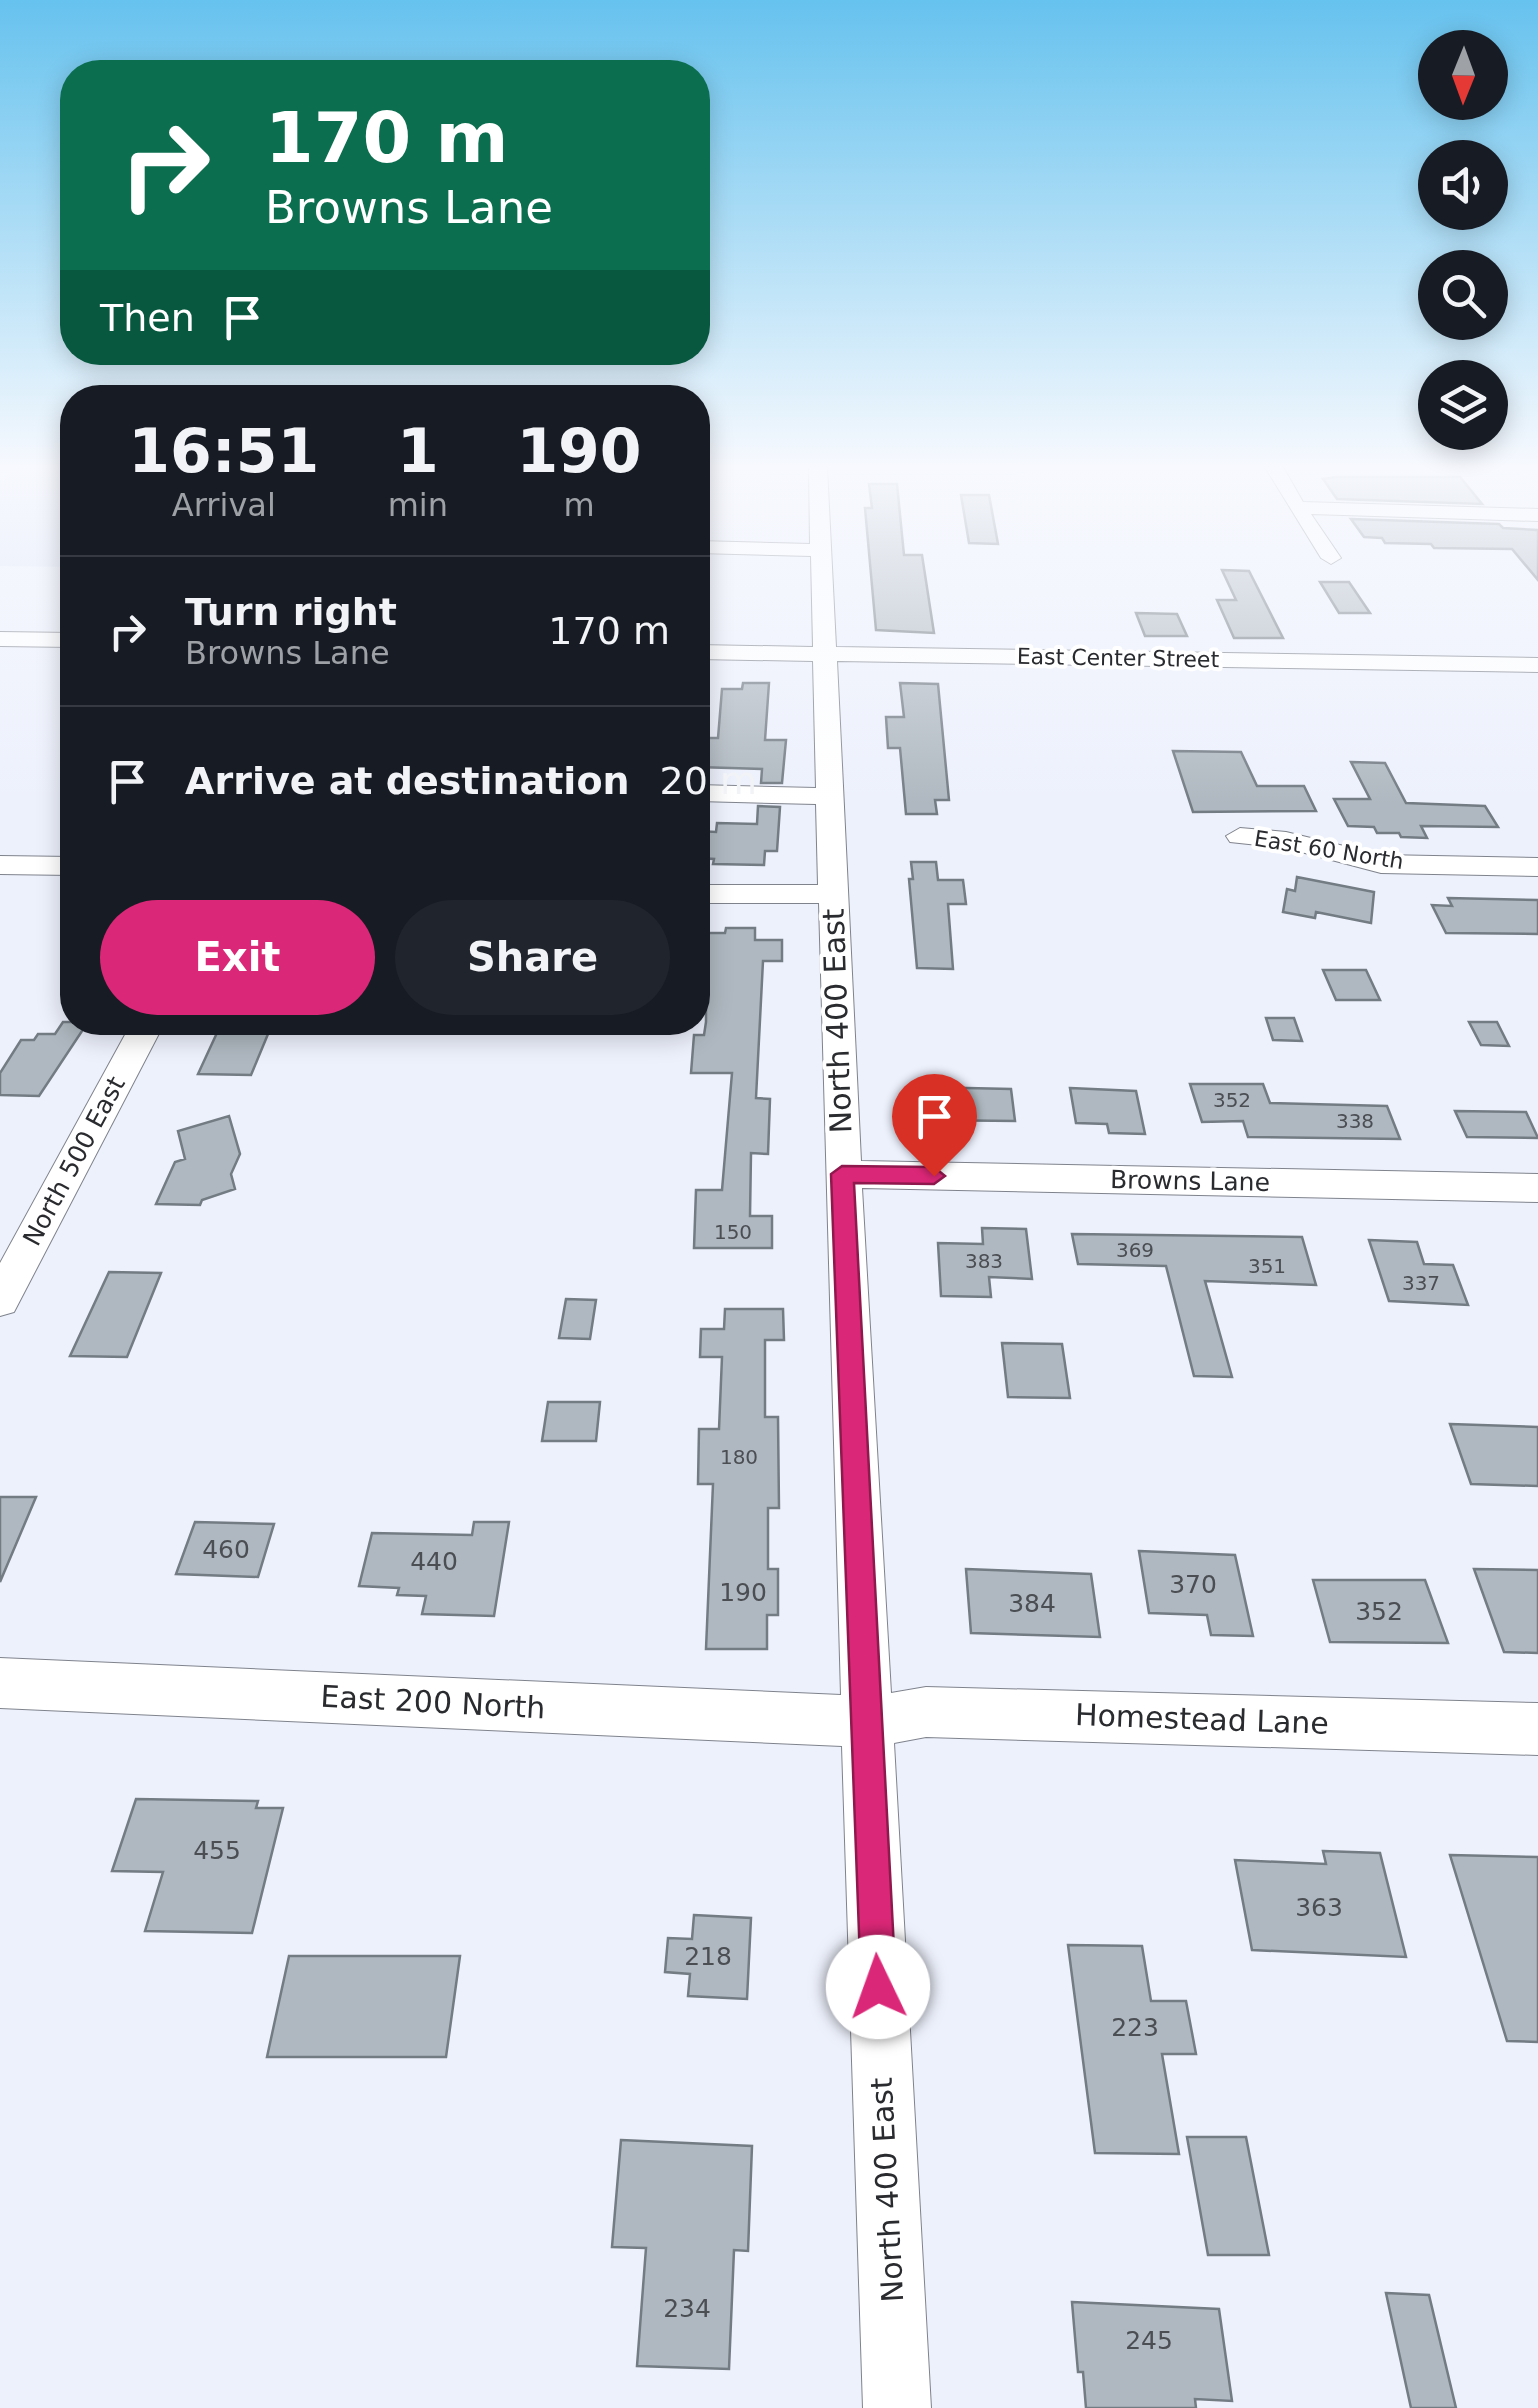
<!DOCTYPE html>
<style>
body{margin:0;font-family:"DejaVu Sans",sans-serif;background:#20242c;color:#f1f3f6;height:100vh;display:flex;flex-direction:column;font-size:38px;white-space:nowrap}
*{box-sizing:border-box;margin:0}
p{font-size:32px;color:#9ea1a6}
.icon{flex:none;width:55px;height:55px;fill:none;stroke:currentColor;stroke-width:2;stroke-linecap:round;stroke-linejoin:round}
.map{position:relative;flex:1;overflow:hidden}
.drawer{position:absolute;left:60px;top:385px;width:650px;height:650px;display:flex;flex-direction:column;background:#171b24;border-radius:40px;box-shadow:0 5px 25px #0003}
.drawer>*{flex:none}
.guide{position:absolute;left:60px;top:60px;width:650px;height:305px;border-radius:40px;box-shadow:0 5px 25px #0003;background:#0b6e4f;color:#fff;overflow:hidden}
.needle{width:65px;rotate:181deg}
.fabs{position:absolute;left:1418px;top:30px;display:grid;gap:20px}
.fabs a{display:grid;place-items:center;width:90px;height:90px;border-radius:50%;background:#171b24;box-shadow:0 5px 25px #0003;font-size:50px}
.pin{position:absolute;display:grid;place-items:center;width:85px;height:85px;color:#fff;margin:-102px -42px;border-radius:50% 50% 50% 0;rotate:-45deg;box-shadow:0 0 10px #0007}
.pin .icon{rotate:45deg}
.me{position:absolute;width:110px;margin:-55px;rotate:357deg;stroke-linejoin:round;filter:drop-shadow(0 0 8px #0008)}
.turn{display:flex;align-items:center;gap:35px;height:210px;padding:0 40px;font-size:45px}
.turn .icon{width:130px;height:130px;stroke-width:2.5}
.turn b{display:block;font-size:70px;line-height:85px}
.then{display:flex;align-items:center;height:95px;padding:0 40px;background:#0003;gap:20px;font-size:38px}
.eta{display:flex;justify-content:space-evenly;align-items:center;height:170px;text-align:center}
.eta b{font-size:60px;font-weight:800;line-height:70px}
.primary-button{display:flex;gap:20px;margin-top:auto;padding:20px 40px}
.primary-button a{flex:1;height:115px;border-radius:60px;background:#db2777;color:#fff;font-size:40px;font-weight:800;line-height:115px;text-align:center}
.primary-button a+a{background:#20242c;color:#f1f3f6}
ul{padding:0;list-style:none}
li{display:flex;align-items:center;gap:30px;height:150px;padding:0 40px;border-top:2px solid #363941}
li div{flex:1}
li b{display:block;font-size:38px}
li em{font-style:normal}
.map>svg:first-child{display:block}
</style>
<div class="map">
<svg width="1538" height="2408" viewBox="0 0 1538 2408">
<rect width="100%" height="100%" fill="#edf1fc"/>
<path fill="#dee5f7" d="M 18,467 L 72,467 L 72,567 L 0,566 L 0,484 Z"/>
<path fill="#afb8c0" stroke="#737b83" stroke-width="2.5" d="M 1336,477 L 1460,477 L 1482,504 L 1337,499 L 1323,479 Z
M 869,484 L 897,484 L 904,555 L 922,555 L 934,633 L 876,630 L 865,508 L 872,508 Z
M 961,495 L 989,495 L 998,544 L 969,543 Z
M 1351,519 L 1499,524 L 1503,528 L 1538,530 L 1538,580 L 1512,549 L 1434,548 L 1431,544 L 1385,543 L 1382,538 L 1364,537 Z
M 1222,570 L 1249,571 L 1283,638 L 1234,638 L 1217,600 L 1236,600 Z
M 1320,582 L 1349,582 L 1370,613 L 1339,613 Z
M 1136,613 L 1177,614 L 1187,636 L 1145,636 Z
M 743,683 L 769,683 L 765,740 L 786,740 L 782,783 L 761,783 L 762,769 L 698,767 L 698,738 L 718,738 L 722,689 L 742,689 Z
M 900,683 L 938,684 L 949,800 L 935,800 L 937,814 L 906,814 L 900,748 L 888,748 L 886,717 L 904,717 Z
M 1173,751 L 1241,752 L 1257,786 L 1304,786 L 1316,811 L 1193,812 Z
M 1351,762 L 1385,763 L 1406,803 L 1485,806 L 1498,827 L 1421,826 L 1427,838 L 1401,837 L 1399,833 L 1377,833 L 1374,827 L 1348,826 L 1334,799 L 1370,799 Z
M 758,806 L 780,807 L 777,851 L 765,851 L 764,865 L 713,864 L 714,859 L 698,858 L 698,831 L 716,832 L 717,823 L 757,824 Z
M 911,862 L 936,862 L 938,880 L 963,880 L 966,904 L 948,904 L 953,969 L 917,968 L 909,879 L 913,879 Z
M 1297,877 L 1374,892 L 1371,923 L 1316,912 L 1315,918 L 1283,912 L 1287,889 L 1295,891 Z
M 1448,898 L 1538,900 L 1538,934 L 1446,933 L 1432,905 L 1452,906 Z
M 726,928 L 755,928 L 755,940 L 782,940 L 782,961 L 763,961 L 756,1098 L 770,1099 L 768,1154 L 751,1153 L 750,1216 L 772,1216 L 772,1248 L 694,1248 L 696,1190 L 722,1190 L 732,1073 L 691,1073 L 694,1035 L 704,1035 L 706,1022 L 706,933 L 725,933 Z
M 1323,970 L 1366,970 L 1380,1000 L 1336,1000 Z
M 1266,1018 L 1294,1018 L 1302,1041 L 1273,1040 Z
M 63,1022 L 88,1022 L 39,1096 L 0,1095 L 0,1073 L 21,1040 L 34,1040 L 38,1034 L 55,1034 Z
M 222,1022 L 273,1022 L 251,1075 L 198,1074 Z
M 1469,1022 L 1497,1022 L 1509,1046 L 1481,1045 Z
M 1190,1084 L 1263,1084 L 1270,1103 L 1387,1106 L 1400,1139 L 1248,1137 L 1243,1121 L 1202,1122 Z
M 922,1087 L 1011,1089 L 1015,1121 L 925,1120 Z
M 1070,1088 L 1136,1091 L 1145,1134 L 1109,1133 L 1107,1124 L 1076,1123 Z
M 1455,1111 L 1526,1112 L 1538,1138 L 1467,1137 Z
M 229,1116 L 240,1154 L 231,1174 L 235,1189 L 202,1200 L 200,1205 L 156,1204 L 175,1162 L 185,1159 L 178,1131 Z
M 982,1228 L 1026,1229 L 1032,1279 L 989,1277 L 991,1297 L 941,1296 L 938,1243 L 983,1244 Z
M 1072,1234 L 1302,1237 L 1316,1285 L 1205,1281 L 1232,1377 L 1194,1376 L 1166,1266 L 1078,1264 Z
M 1369,1240 L 1417,1242 L 1424,1264 L 1453,1265 L 1468,1305 L 1389,1301 Z
M 109,1272 L 161,1273 L 127,1357 L 70,1356 Z
M 566,1299 L 596,1300 L 590,1339 L 559,1338 Z
M 725,1309 L 783,1309 L 784,1340 L 765,1340 L 765,1417 L 778,1417 L 779,1508 L 768,1508 L 768,1569 L 778,1569 L 778,1615 L 767,1615 L 767,1649 L 706,1649 L 713,1484 L 698,1484 L 699,1429 L 719,1429 L 722,1357 L 700,1357 L 701,1329 L 724,1329 Z
M 1002,1343 L 1062,1344 L 1070,1398 L 1008,1397 Z
M 548,1402 L 600,1402 L 596,1441 L 542,1441 Z
M 1450,1424 L 1538,1427 L 1538,1486 L 1471,1484 Z
M 0,1497 L 36,1497 L 0,1582 Z
M 195,1522 L 274,1524 L 258,1577 L 176,1574 Z
M 474,1522 L 509,1522 L 494,1616 L 422,1614 L 426,1596 L 397,1595 L 399,1588 L 359,1586 L 372,1533 L 472,1535 Z
M 1139,1551 L 1235,1555 L 1253,1636 L 1211,1635 L 1207,1615 L 1149,1613 Z
M 966,1569 L 1091,1574 L 1100,1637 L 971,1633 Z
M 1474,1569 L 1538,1570 L 1538,1653 L 1504,1652 Z
M 1313,1580 L 1425,1580 L 1448,1643 L 1330,1642 Z
M 136,1799 L 258,1801 L 256,1808 L 283,1808 L 252,1933 L 145,1931 L 163,1872 L 112,1871 Z
M 1323,1851 L 1380,1853 L 1406,1957 L 1252,1950 L 1235,1860 L 1326,1864 Z
M 1450,1855 L 1538,1857 L 1538,2042 L 1507,2041 Z
M 694,1915 L 751,1918 L 747,1999 L 688,1996 L 690,1974 L 665,1972 L 668,1938 L 692,1939 Z
M 1068,1945 L 1142,1946 L 1151,2001 L 1186,2001 L 1196,2054 L 1162,2054 L 1179,2154 L 1095,2153 Z
M 289,1956 L 460,1956 L 446,2057 L 267,2057 Z
M 1187,2137 L 1246,2137 L 1269,2255 L 1208,2255 Z
M 621,2140 L 752,2146 L 748,2251 L 734,2250 L 729,2369 L 637,2366 L 646,2248 L 612,2247 Z
M 1386,2293 L 1429,2295 L 1456,2408 L 1411,2408 Z
M 1072,2302 L 1219,2309 L 1232,2401 L 1195,2399 L 1196,2408 L 1086,2408 L 1083,2372 L 1078,2372 Z"/>
<g fill="none" stroke-linecap="round" stroke-linejoin="round">
<defs>
<path id="minor" d="M 809,467 L 827,467 L 836,647 L 1538,658 L 1538,672 L 837,661 L 861,1161 L 1538,1174 L 1538,1202 L 862,1188 L 891,1693 L 926,1687 L 1538,1703 L 1538,1755 L 926,1737 L 894,1743 L 931,2408 L 863,2408 L 842,1746 L 0,1708 L 0,1658 L 841,1695 L 819,903 L 698,903 L 698,885 L 818,885 L 816,804 L 698,801 L 698,785 L 816,788 L 813,661 L 698,659 L 698,645 L 813,647 L 811,556 L 698,553 L 698,541 L 810,544 Z
M 1265,467 L 1283,467 L 1303,502 L 1538,509 L 1538,521 L 1311,514 L 1341,558 L 1331,564 L 1321,558 Z
M 0,632 L 72,633 L 72,647 L 0,646 Z
M 1240,828 L 1286,832 L 1381,855 L 1538,858 L 1538,876 L 1381,873 L 1286,848 L 1230,842 L 1226,836 Z
M 0,856 L 72,857 L 72,875 L 0,874 Z
M 132,1022 L 165,1022 L 14,1312 L 0,1316 L 0,1263 Z"/>
</defs>
<use href="#minor" stroke="#7f838c" stroke-width="2"/>
<use href="#minor" fill="#fff" fill-rule="evenodd"/>
</g>
<linearGradient id="sky" x2="0" y2="1"><stop stop-color="#66c2ee"/><stop offset="0.58" stop-color="#f7f9fe"/><stop offset="1" stop-color="#f7f9fe" stop-opacity="0"/></linearGradient>
<rect width="1538" height="804" fill="url(#sky)"/>
<path fill="#db2777" stroke="#8e194d" stroke-width="2.5" d="M 842,1166 L 934,1167 L 945,1176 L 934,1184 L 854,1183 L 896,1987 L 891,1999 L 878,2004 L 866,1999 L 861,1987 L 831,1174 Z"/>
<g text-anchor="middle" dominant-baseline="central" stroke-width="8" stroke-linejoin="round" paint-order="stroke">
<g font-size="20" fill="#4b4e53">
<text x="1232" y="1100">352</text>
<text x="1355" y="1121">338</text>
<text x="733" y="1232">150</text>
<text x="1135" y="1250">369</text>
<text x="984" y="1261">383</text>
<text x="1267" y="1266">351</text>
<text x="1421" y="1283">337</text>
<text x="739" y="1457">180</text>
</g>
<g font-size="22" fill="#2a2b2f" stroke="#fff">
<text transform="translate(1118 658) rotate(1)">East Center Street</text>
<text transform="translate(1329 850) rotate(9)">East 60 North</text>
</g>
<g font-size="25" fill="#2a2b2f" stroke="#fff">
<text transform="translate(74 1161) rotate(-62)">North 500 East</text>
<text transform="translate(1190 1181) rotate(1)">Browns Lane</text>
</g>
<g font-size="25" fill="#4b4e53">
<text x="226" y="1549">460</text>
<text x="434" y="1561">440</text>
<text x="1193" y="1584">370</text>
<text x="743" y="1592">190</text>
<text x="1032" y="1603">384</text>
<text x="1379" y="1611">352</text>
<text x="217" y="1850">455</text>
<text x="1319" y="1907">363</text>
<text x="708" y="1956">218</text>
<text x="1135" y="2027">223</text>
<text x="687" y="2308">234</text>
<text x="1149" y="2340">245</text>
</g>
<g font-size="30" fill="#2a2b2f" stroke="#fff">
<text transform="translate(837 1021) rotate(-92)">North 400 East</text>
<text transform="translate(433 1702) rotate(3)">East 200 North</text>
<text transform="translate(1202 1719) rotate(2)">Homestead Lane</text>
<text transform="translate(887 2190) rotate(-93)">North 400 East</text>
</g>
</g>
</svg>
<div class="fabs">
<a><svg class="needle" viewBox="-14 -14 28 28"><path d="M0-13l5 13h-10z" fill="#e53935"/><path d="M0 13l5-13h-10z" fill="#9ea1a6"/></svg></a>
<a><svg class="icon" aria-label="sound" viewBox="0 0 24 24"><path d="M4 9h4l5-4v14l-5-4H4zM17 9q2 3 0 6"/></svg></a>
<a><svg class="icon" aria-label="search" viewBox="0 0 24 24"><circle cx="10" cy="10" r="6"/><path d="M15 15l6 6"/></svg></a>
<a><svg class="icon" aria-label="layers" viewBox="0 0 24 24"><path d="M12 4l9 5-9 5-9-5zM3 14l9 5 9-5"/></svg></a>
</div>
<div class="pin" style="left:934px;top:1176px;background:#d93025"><svg class="icon" aria-label="arrive" viewBox="0 0 24 24"><path d="M6 21V4h12l-3 4 3 4H6"/></svg></div>
<svg class="me" style="left:878px;top:1987px" viewBox="-20 -20 40 40"><circle r="19" fill="#fff"/><path d="M0-13L10 11 0 6-10 11z" fill="#db2777"/></svg>
<div class="guide">
<div class="turn"><svg class="icon" aria-label="right" viewBox="0 0 24 24"><path d="M7 20v-9h11M14 6l5 5-5 5"/></svg><div><b>170 m</b>Browns Lane</div></div>
<div class="then">Then<svg class="icon" aria-label="arrive" viewBox="0 0 24 24"><path d="M6 21V4h12l-3 4 3 4H6"/></svg></div>
</div>
<section class="drawer">
<div class="eta">
<div><b>16:51</b><p>Arrival</p></div>
<div><b>1</b><p>min</p></div>
<div><b>190</b><p>m</p></div>
</div>
<ul>
<li><svg class="icon" aria-label="right" viewBox="0 0 24 24"><path d="M7 20v-9h11M14 6l5 5-5 5"/></svg><div><b>Turn right</b><p>Browns Lane</p></div><em>170 m</em></li>
<li><svg class="icon" aria-label="arrive" viewBox="0 0 24 24"><path d="M6 21V4h12l-3 4 3 4H6"/></svg><div><b>Arrive at destination</b></div><em>20 m</em></li>
</ul>
<div class="primary-button"><a>Exit</a><a>Share</a></div>
</section>
</div>
